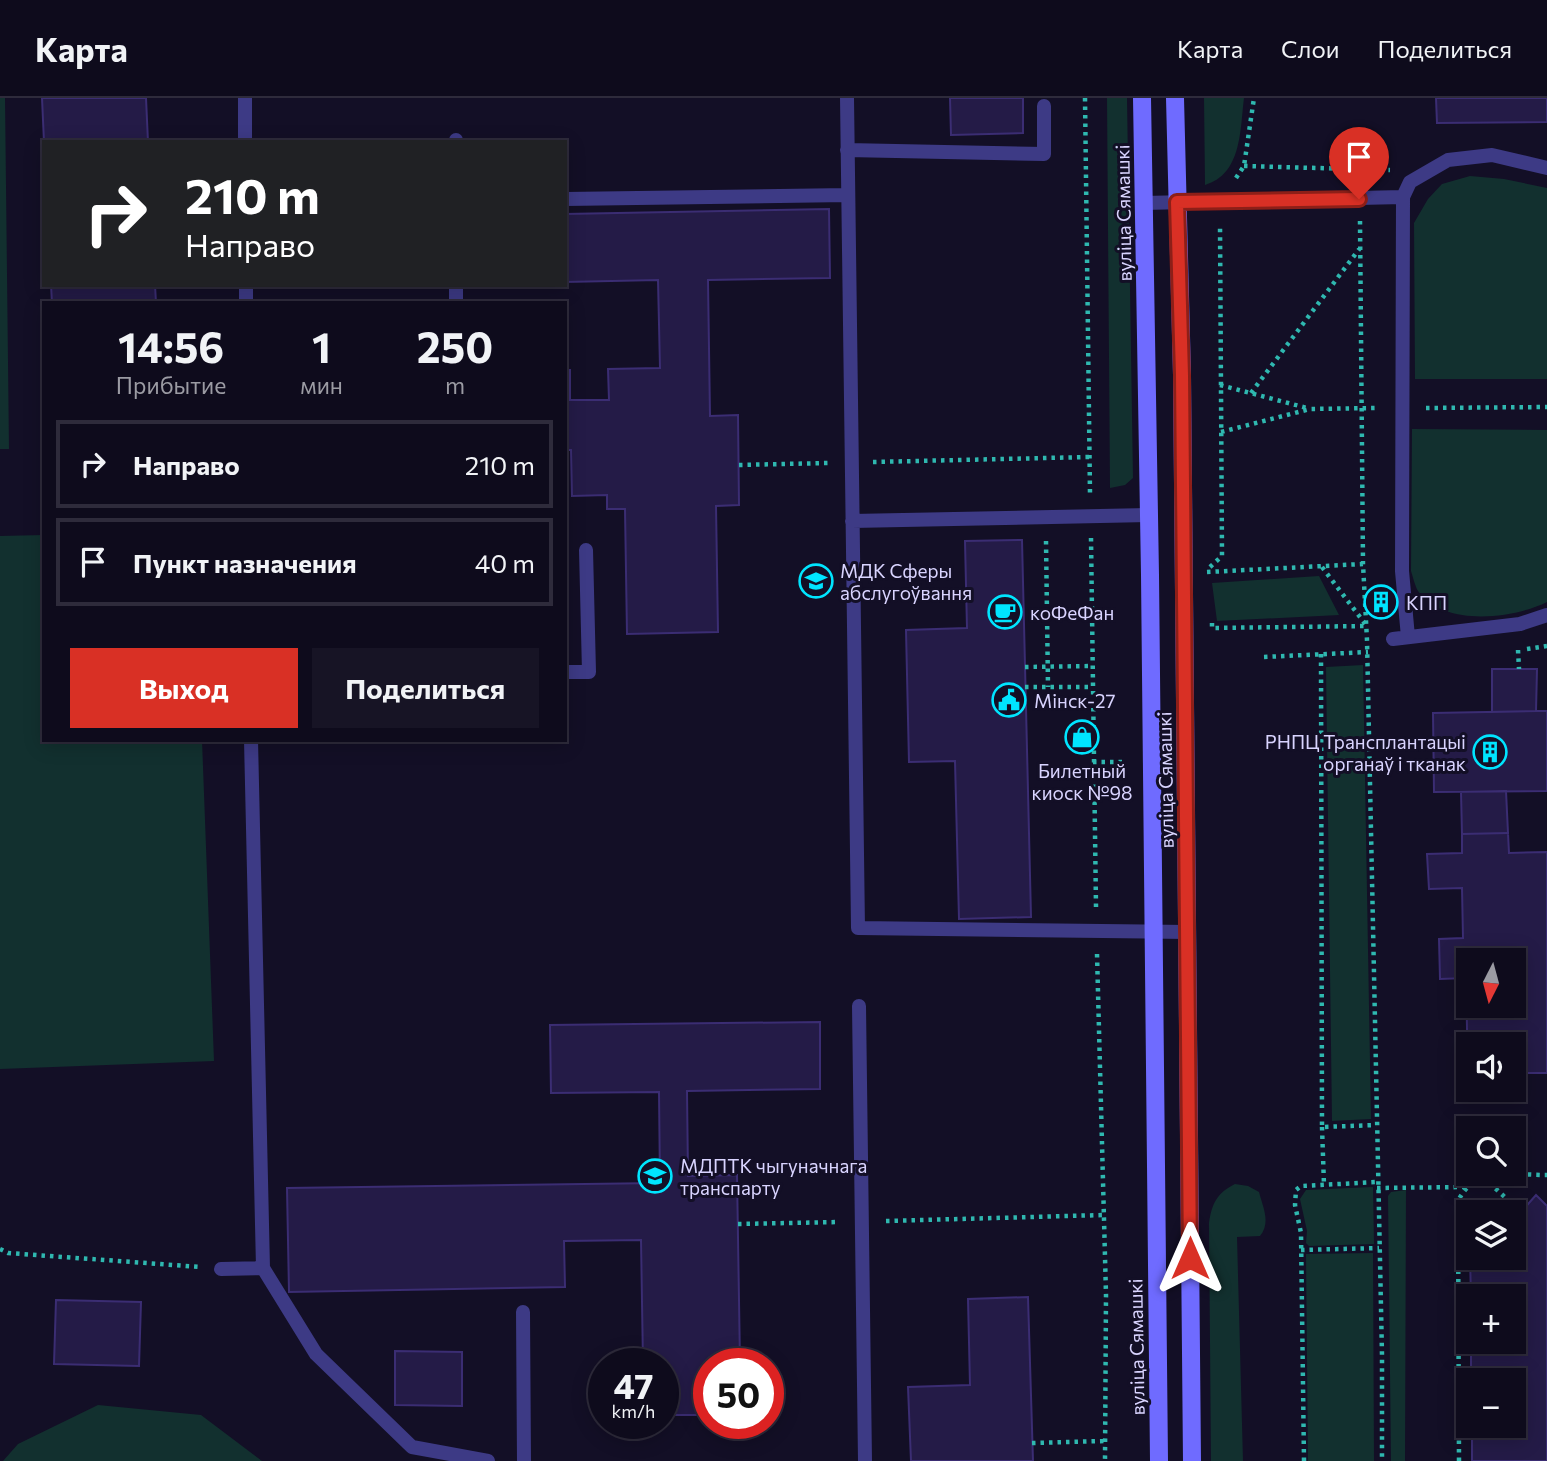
<!DOCTYPE html>
<html lang="ru">
<meta charset="utf-8">
<style>
body{margin:0;font-family:Commissioner,sans-serif;background:#171425;color:#f1f3f6;height:100vh;display:flex;flex-direction:column;font-size:26px;white-space:nowrap}
*{box-sizing:border-box;margin:0}
p{font-size:23px;color:#9b9ba3}
.icon{flex:none;width:38px;height:38px;fill:none;stroke:currentColor;stroke-width:2;stroke-linecap:round;stroke-linejoin:round}
.map{position:relative;flex:1;overflow:hidden}
.sheet{position:absolute;left:42px;top:203px;width:525px;height:441px;display:flex;flex-direction:column;background:#0e0b1c;border-radius:0px;box-shadow:0 4px 18px #0003,0 0 0 2px #2e2b3b}
.sheet>*{flex:none}
.banner{position:absolute;left:42px;top:42px;width:525px;height:147px;border-radius:0px;box-shadow:0 4px 18px #0003,0 0 0 2px #2e2b3b;background:#202124;color:#fff;overflow:hidden}
.needle{width:46px;rotate:186deg}
.controls{position:absolute;left:1456px;top:850px;display:grid;gap:14px}
.controls a{display:grid;place-items:center;width:70px;height:70px;border-radius:0px;background:#0e0b1c;box-shadow:0 4px 18px #0003,0 0 0 2px #2e2b3b;font-size:35px}
.speed{position:absolute;left:588px;top:1250px;display:flex;gap:14px;font-size:35px;font-weight:700;text-align:center}
.speed>*{display:grid;place-content:center;width:91px;height:91px;border-radius:50%;background:#0e0b1c;box-shadow:0 4px 18px #0003,0 0 0 2px #2e2b3b;line-height:1}
.speed small{font-size:18px;font-weight:400}
.speed .limit{border:10px solid #d22;background:#fff;color:#111}
.pin{position:absolute;display:grid;place-items:center;width:60px;height:60px;color:#fff;margin:-72px -30px;border-radius:50% 50% 50% 0;rotate:-45deg;box-shadow:0 0 7px #0007}
.pin .icon{rotate:45deg}
.me{position:absolute;width:77px;margin:-38px;rotate:0deg;stroke-linejoin:round;filter:drop-shadow(0 0 5px #0008)}
.turn{display:flex;align-items:center;gap:24px;height:147px;padding:0 28px;font-size:32px}
.turn .icon{width:91px;height:91px;stroke-width:2.5}
.turn b{display:block;font-size:49px;line-height:60px}
.eta{display:flex;justify-content:space-evenly;align-items:center;height:119px;text-align:center}
.eta b{font-size:42px;font-weight:700;line-height:49px}
.action{display:flex;gap:14px;margin-top:auto;padding:14px 28px}
.action a{flex:1;height:80px;border-radius:0px;background:#d93025;color:#fff;font-size:28px;font-weight:700;line-height:80px;text-align:center}
.action a+a{background:#171425;color:#f1f3f6}
ul{padding:0;list-style:none}
li{display:flex;align-items:center;gap:21px;height:88px;margin:0 14px 10px;padding:0 14px;border:4px solid #2e2b3b;border-radius:0px}
li div{flex:1}
li b{display:block;font-size:26px}
li em{font-style:normal}
header{display:flex;align-items:center;gap:42px;box-sizing:border-box;height:98px;padding:0 35px;background:#0e0b1c;border-bottom:2px solid #2e2b3b}
header strong{font-size:33px}
nav{display:flex;gap:38px;margin-inline-start:auto;font-size:24px}
.map>svg:first-child{display:block}
</style>
<header>
<strong>Карта</strong>
<nav><a>Карта</a><a>Слои</a><a>Поделиться</a></nav>
</header>
<div class="map">
<svg width="1547" height="1363" viewBox="0 0 1547 1363">
<rect width="100%" height="100%" fill="#130f26"/>
<path fill="#12302f" d="M 0,0 L 5,0 L 9,351 L 0,351 Z
M 1107,0 L 1127,0 L 1133,380 L 1125,387 L 1110,390 Z
M 1204,0 L 1244,0 C 1240,32 1242,76 1205,87 Z
M 1470,78 L 1504,81 L 1547,90 L 1547,281 L 1415,281 L 1414,125 L 1428,101 L 1442,86 Z
M 1412,331 L 1547,332 L 1547,504 C 1513,521 1443,529 1418,493 C 1415,488 1413,479 1411,473 Z
M 44,437 L 44,642 L 202,642 L 214,963 L 0,971 L 0,438 Z
M 1319,478 L 1339,517 L 1217,523 L 1212,485 Z
M 1363,567 L 1371,1021 L 1332,1023 L 1326,569 Z
M 1235,1086 L 1248,1088 L 1259,1094 C 1263,1110 1271,1124 1260,1138 L 1237,1139 L 1243,1363 L 1211,1363 L 1209,1125 C 1212,1105 1217,1095 1235,1086 Z
M 1373,1089 L 1374,1146 L 1309,1148 L 1306,1145 L 1307,1133 L 1300,1101 L 1306,1092 Z
M 1406,1092 L 1405,1363 L 1391,1363 L 1388,1098 L 1391,1094 Z
M 1373,1155 L 1374,1363 L 1308,1363 L 1306,1156 Z
M 98,1307 L 201,1317 L 262,1363 L 3,1363 L 18,1346 Z"/>
<path fill="#241b47" stroke="#3b2d73" stroke-width="2" fill-rule="evenodd" d="M 42,0 L 146,0 L 148,44 L 44,44 Z
M 950,0 L 1023,0 L 1023,35 L 951,37 Z
M 1436,0 L 1547,0 L 1547,24 L 1437,25 Z
M 829,111 L 830,180 L 708,182 L 710,318 L 738,317 L 739,407 L 716,408 L 718,534 L 627,536 L 625,411 L 607,411 L 607,397 L 572,398 L 571,352 L 565,352 L 565,272 L 570,272 L 570,302 L 609,302 L 608,271 L 660,270 L 658,182 L 565,184 L 565,116 Z
M 51,187 L 155,187 L 156,205 L 52,205 Z
M 1022,442 L 1031,819 L 959,821 L 955,663 L 909,664 L 906,532 L 967,530 L 965,443 Z
M 1373,492 L 1389,492 L 1388,515 L 1373,515 Z
M 1492,571 L 1537,571 L 1536,613 L 1492,614 Z
M 1536,613 L 1547,613 L 1547,693 L 1434,694 L 1433,615 Z
M 1506,693 L 1508,735 L 1462,736 L 1461,694 Z
M 1508,735 L 1509,755 L 1547,754 L 1547,975 L 1514,975 L 1514,947 L 1468,947 L 1468,981 L 1466,880 L 1440,881 L 1439,841 L 1463,840 L 1462,790 L 1429,791 L 1427,756 L 1462,755 L 1462,736 ZM 1468,863 L 1514,863 L 1514,908 L 1468,908 Z
M 820,924 L 820,991 L 687,993 L 688,1078 L 737,1077 L 740,1265 L 709,1265 L 709,1317 L 663,1317 L 663,1265 L 643,1265 L 641,1142 L 564,1143 L 565,1189 L 289,1194 L 287,1090 L 660,1085 L 659,994 L 551,995 L 550,927 Z
M 1536,1097 L 1547,1108 L 1547,1363 L 1472,1363 L 1472,1328 L 1514,1328 L 1514,1283 L 1471,1283 L 1471,1244 L 1514,1244 L 1514,1199 L 1471,1199 L 1470,1160 L 1514,1160 L 1514,1122 Z
M 1028,1199 L 1033,1363 L 911,1363 L 908,1289 L 970,1287 L 968,1201 Z
M 56,1202 L 141,1204 L 139,1268 L 54,1266 Z
M 395,1253 L 462,1254 L 462,1308 L 395,1307 Z"/>
<g fill="none" stroke-linecap="round" stroke-linejoin="round">
<path stroke="#2fb8b0" stroke-width="4.5" stroke-dasharray="3.5 5" stroke-linecap="butt" d="M 1085,0 L 1090,396
M 1244,68 L 1390,72
M 1236,80 L 1244,68 L 1254,0
M 1360,123 L 1363,466 L 1367,542 L 1382,1257 L 1382,1363
M 1220,287 L 1307,310
M 1251,295 L 1360,150
M 1426,310 L 1547,309
M 1221,334 L 1310,311 L 1378,310
M 873,364 L 1089,359
M 739,367 L 829,365
M 1091,440 L 1096,809
M 1046,443 L 1048,589
M 1210,469 L 1222,458 L 1220,126
M 1322,469 L 1366,527
M 1207,474 L 1363,466
M 1212,525 L 1212,530 L 1366,528
M 1527,551 L 1547,548
M 1518,552 L 1519,571
M 1321,556 L 1322,1029 L 1376,1027
M 1264,559 L 1368,554
M 1025,569 L 1093,568
M 1025,589 L 1093,589
M 1093,664 L 1127,664
M 1097,856 L 1106,1197 L 1105,1363
M 1322,1029 L 1324,1087
M 1483,1079 L 1521,1114
M 1377,1090 L 1465,1089
M 886,1123 L 1104,1117
M 738,1126 L 839,1124
M 0,1151 L 8,1155 L 201,1169
M 1301,1152 L 1379,1150
M 1458,1247 L 1471,1247
M 1032,1345 L 1105,1343
M 1304,1363 L 1301,1135 L 1295,1107 L 1296,1092 L 1301,1088 L 1377,1084
M 1459,1363 L 1458,1103 C 1475,1068 1513,1077 1547,1077"/>
<path stroke="#3d3a85" stroke-width="14" d="M 245,0 L 245,44
M 847,0 L 858,830 L 1188,834
M 456,44 L 456,42
M 847,52 L 1044,56 L 1044,8
M 565,101 L 848,97
M 1144,105 L 1403,99
M 246,187 L 246,205
M 456,187 L 456,205
M 852,423 L 1149,417
M 1408,539 L 1402,473 L 1403,99 L 1410,84 L 1448,62 L 1492,57 L 1547,70
M 1393,541 L 1520,526 L 1547,517
M 565,574 L 589,574 L 586,452
M 859,908 L 865,1363
M 263,1170 L 316,1256 L 412,1349 L 488,1363
M 221,1171 L 263,1170 L 251,642
M 523,1214 L 524,1363"/>
<path stroke="#6f6bff" stroke-width="18" d="M 1142,0 L 1150,477 L 1159,1363
M 1175,0 L 1182,277 L 1192,1363"/>
</g>
<g fill="none" stroke-linecap="round" stroke-linejoin="round">
<defs>
<path id="route" d="M 1190,1160 L 1182,277 L 1177,104 L 1359,101"/>
</defs>
<use href="#route" stroke="#8d1f18" stroke-width="18"/>
<use href="#route" stroke="#d93025" stroke-width="12"/>
</g>
<defs>
<symbol id="university-ring" viewBox="-11 -11 22 22"><circle r="9.5" fill="#130f26" stroke="#00e5ff" stroke-width="1.5"/><path d="M0-5L7-2L0 1L-7-2ZM-4 1L0 2.5L4 1V4Q0 6-4 4Z" fill="#00e5ff"/></symbol>
<symbol id="building-ring" viewBox="-11 -11 22 22"><circle r="9.5" fill="#130f26" stroke="#00e5ff" stroke-width="1.5"/><path d="M-4-6H4V6H1V3H-1V6H-4ZM-2.5-4.3h1.7v1.8h-1.7ZM.8-4.3h1.7v1.8H.8ZM-2.5-1h1.7V.8h-1.7ZM.8-1h1.7V.8H.8Z" fill="#00e5ff"/></symbol>
<symbol id="cafe-ring" viewBox="-11 -11 22 22"><circle r="9.5" fill="#130f26" stroke="#00e5ff" stroke-width="1.5"/><path d="M-5.5-4.5H6V0H3Q3 3.5 0 3.5H-2.5Q-5.5 3.5-5.5 0ZM3-3.2v2h1.7v-2ZM-6 4.5H4V6H-6Z" fill="#00e5ff"/></symbol>
<symbol id="civic-ring" viewBox="-11 -11 22 22"><circle r="9.5" fill="#130f26" stroke="#00e5ff" stroke-width="1.5"/><path d="M-.6-6.5H3V-4.5H.6V-3L4-1V1h2V6H-6V1h2V-1L-.6-3ZM-1.2 2.5V6h2.4V2.5Z" fill="#00e5ff"/></symbol>
<symbol id="shop-ring" viewBox="-11 -11 22 22"><circle r="9.5" fill="#130f26" stroke="#00e5ff" stroke-width="1.5"/><path d="M-5-2.5h2.3a2.7 3.5 0 0 1 5.4 0H5L5.5 6h-11ZM-1.5-2.5h3a1.5 2.3 0 0 0-3 0Z" fill="#00e5ff"/></symbol>
</defs>
<g fill-rule="evenodd">
<use href="#university-ring" x="797" y="464" width="38" height="38"/>
<use href="#building-ring" x="1362" y="485" width="38" height="38"/>
<use href="#cafe-ring" x="986" y="495" width="38" height="38"/>
<use href="#civic-ring" x="990" y="583" width="38" height="38"/>
<use href="#shop-ring" x="1063" y="620" width="38" height="38"/>
<use href="#building-ring" x="1471" y="635" width="38" height="38"/>
<use href="#university-ring" x="636" y="1059" width="38" height="38"/>
</g>
<g text-anchor="middle" dominant-baseline="central" stroke-width="6" stroke-linejoin="round" paint-order="stroke">
<g font-size="19" fill="#d9d4ff" stroke="#130f26">
<text transform="translate(1123 115) rotate(-91)">вуліца Сямашкі</text>
<text transform="translate(1165 682) rotate(-91)">вуліца Сямашкі</text>
<text transform="translate(1136 1249) rotate(-91)">вуліца Сямашкі</text>
</g>
<g font-size="19" fill="#d9d4ff" stroke="#130f26" text-anchor="start">
<text x="840" y="472">МДК Сферы<tspan x="840" dy="22">абслугоўвання</tspan></text>
<text x="1406" y="504">КПП</text>
<text x="1030" y="514">коФеФан</text>
<text x="1034" y="602">Мінск-27</text>
<text x="1466" y="643" text-anchor="end">РНПЦ Трансплантацыі<tspan x="1466" dy="22">органаў і тканак</tspan></text>
<text x="1082" y="672" text-anchor="middle">Билетный<tspan x="1082" dy="22">киоск №98</tspan></text>
<text x="680" y="1067">МДПТК чыгуначнага<tspan x="680" dy="22">транспарту</tspan></text>
</g>
</g>
</svg>
<div class="controls">
<a><svg class="needle" viewBox="-14 -14 28 28"><path d="M0-13l5 13h-10z" fill="#e53935"/><path d="M0 13l5-13h-10z" fill="#9b9ba3"/></svg></a>
<a><svg class="icon" aria-label="sound" viewBox="0 0 24 24"><path d="M4 9h4l5-4v14l-5-4H4zM17 9q2 3 0 6"/></svg></a>
<a><svg class="icon" aria-label="search" viewBox="0 0 24 24"><circle cx="10" cy="10" r="6"/><path d="M15 15l6 6"/></svg></a>
<a><svg class="icon" aria-label="layers" viewBox="0 0 24 24"><path d="M12 4l9 5-9 5-9-5zM3 14l9 5 9-5"/></svg></a>
<a>+</a>
<a>−</a>
</div>
<div class="speed"><div>47<small>km/h</small></div><div class="limit">50</div></div>
<div class="pin" style="left:1359px;top:101px;background:#d93025"><svg class="icon" aria-label="arrive" viewBox="0 0 24 24"><path d="M6 21V4h12l-3 4 3 4H6"/></svg></div>
<svg class="me" style="left:1190px;top:1160px" viewBox="-20 -20 40 40"><path d="M0-17L14 15 0 8-14 15z" fill="#d93025" stroke="#fff" stroke-width="4"/></svg>
<div class="banner">
<div class="turn"><svg class="icon" aria-label="right" viewBox="0 0 24 24"><path d="M7 20v-9h11M14 6l5 5-5 5"/></svg><div><b>210 m</b>Направо</div></div>
</div>
<section class="sheet">
<div class="eta">
<div><b>14:56</b><p>Прибытие</p></div>
<div><b>1</b><p>мин</p></div>
<div><b>250</b><p>m</p></div>
</div>
<ul>
<li><svg class="icon" aria-label="right" viewBox="0 0 24 24"><path d="M7 20v-9h11M14 6l5 5-5 5"/></svg><div><b>Направо</b></div><em>210 m</em></li>
<li><svg class="icon" aria-label="arrive" viewBox="0 0 24 24"><path d="M6 21V4h12l-3 4 3 4H6"/></svg><div><b>Пункт назначения</b></div><em>40 m</em></li>
</ul>
<div class="action"><a>Выход</a><a>Поделиться</a></div>
</section>
</div>
